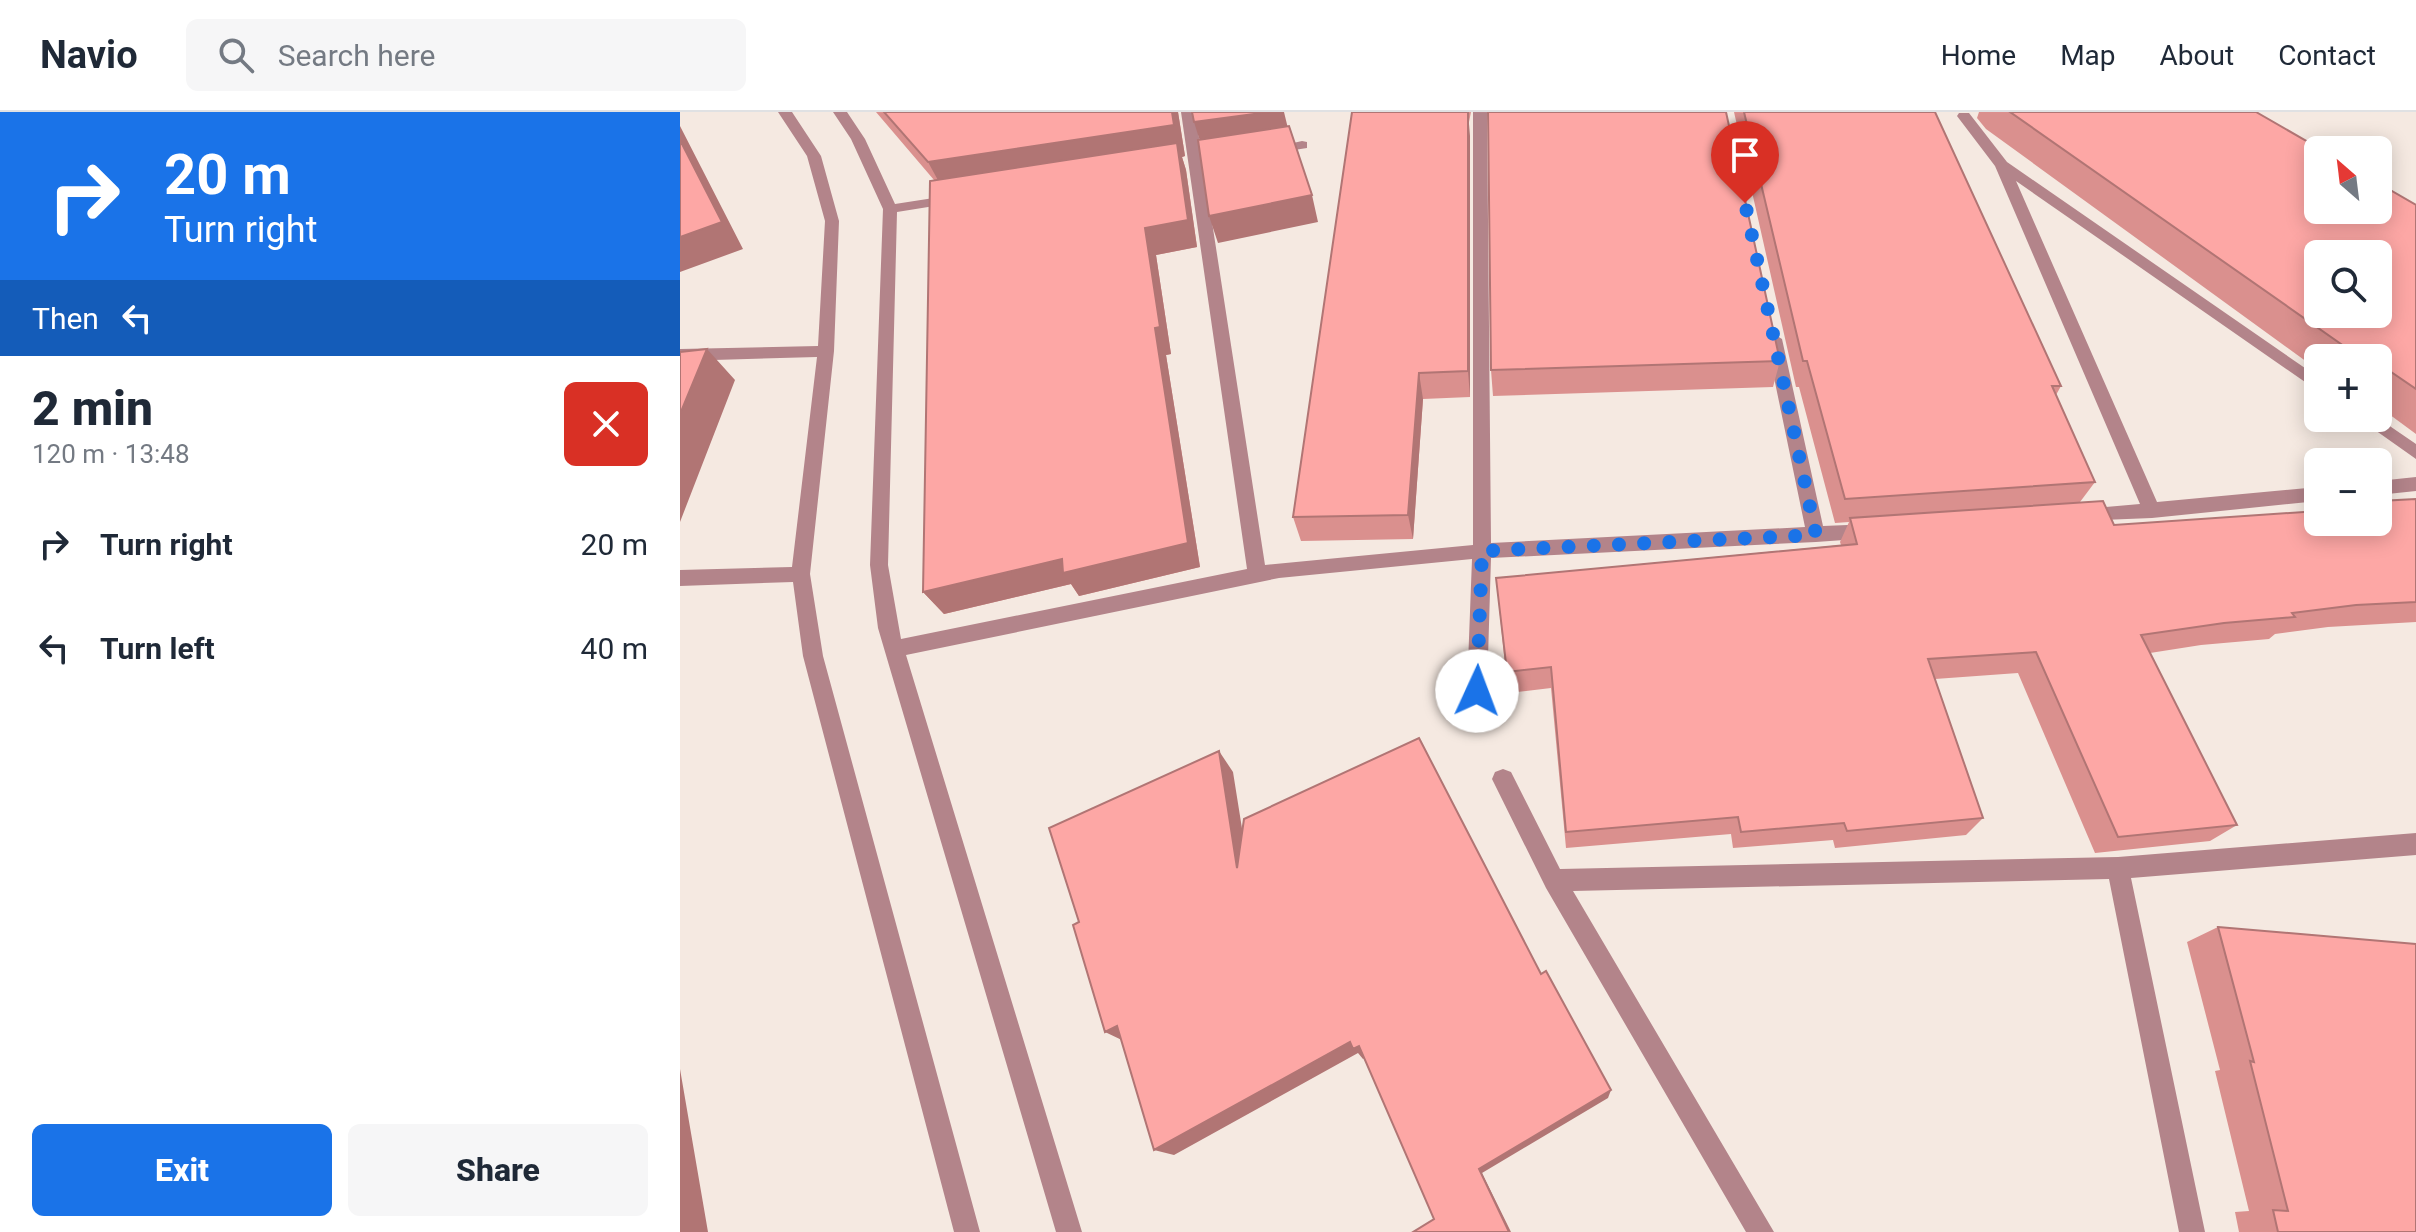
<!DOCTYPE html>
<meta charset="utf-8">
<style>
body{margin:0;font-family:Roboto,sans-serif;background:#f6f6f7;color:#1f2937;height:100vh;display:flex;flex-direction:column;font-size:30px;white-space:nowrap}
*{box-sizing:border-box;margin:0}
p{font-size:26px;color:#747a83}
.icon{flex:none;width:44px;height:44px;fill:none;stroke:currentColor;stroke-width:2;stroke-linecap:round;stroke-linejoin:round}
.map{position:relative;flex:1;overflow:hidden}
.side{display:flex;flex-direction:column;background:#fff;width:680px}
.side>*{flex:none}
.hud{background:#1a73e8;color:#fff;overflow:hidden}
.needle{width:52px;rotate:332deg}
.controls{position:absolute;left:1624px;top:24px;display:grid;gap:16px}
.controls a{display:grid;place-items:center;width:88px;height:88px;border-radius:12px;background:#fff;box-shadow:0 4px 20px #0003;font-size:40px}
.pin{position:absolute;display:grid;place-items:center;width:68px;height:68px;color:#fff;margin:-82px -34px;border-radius:50% 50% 50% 0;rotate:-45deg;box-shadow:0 0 8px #0007}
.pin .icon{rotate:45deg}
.me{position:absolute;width:88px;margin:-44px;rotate:2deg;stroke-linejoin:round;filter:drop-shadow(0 0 6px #0008)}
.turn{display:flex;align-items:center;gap:28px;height:168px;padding:0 32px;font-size:36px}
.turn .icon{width:104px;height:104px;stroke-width:2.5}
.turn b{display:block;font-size:56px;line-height:68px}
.then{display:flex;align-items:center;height:76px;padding:0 32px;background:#0003;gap:16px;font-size:30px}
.round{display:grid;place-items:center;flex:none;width:84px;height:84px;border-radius:12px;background:#f6f6f7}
.summary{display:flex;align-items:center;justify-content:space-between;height:136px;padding:0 32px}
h1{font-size:48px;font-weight:800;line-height:60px}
.cta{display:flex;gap:16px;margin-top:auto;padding:16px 32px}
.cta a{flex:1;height:92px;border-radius:12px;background:#1a73e8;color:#fff;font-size:32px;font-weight:800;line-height:92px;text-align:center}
.cta a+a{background:#f6f6f7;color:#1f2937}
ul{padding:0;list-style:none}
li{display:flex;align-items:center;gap:24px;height:104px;padding:0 32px}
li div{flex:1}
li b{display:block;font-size:30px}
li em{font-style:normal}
header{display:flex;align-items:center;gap:48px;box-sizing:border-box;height:112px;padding:0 40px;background:#fff;border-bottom:2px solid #e0e1e3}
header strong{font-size:38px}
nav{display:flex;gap:44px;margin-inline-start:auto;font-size:28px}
.search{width:560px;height:72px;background:#f6f6f7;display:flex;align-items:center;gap:20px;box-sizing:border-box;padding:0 28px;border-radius:12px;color:#747a83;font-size:30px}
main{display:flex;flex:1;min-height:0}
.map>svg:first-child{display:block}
</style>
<header>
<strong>Navio</strong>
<div class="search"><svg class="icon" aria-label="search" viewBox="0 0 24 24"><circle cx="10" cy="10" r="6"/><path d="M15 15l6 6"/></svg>Search here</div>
<nav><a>Home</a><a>Map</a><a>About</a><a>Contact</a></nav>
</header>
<main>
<section class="side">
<div class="hud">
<div class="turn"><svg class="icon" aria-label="right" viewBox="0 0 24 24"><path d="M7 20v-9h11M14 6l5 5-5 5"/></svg><div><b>20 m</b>Turn right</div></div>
<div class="then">Then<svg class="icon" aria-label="left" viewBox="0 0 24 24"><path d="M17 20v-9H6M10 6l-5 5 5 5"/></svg></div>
</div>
<div class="summary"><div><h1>2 min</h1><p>120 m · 13:48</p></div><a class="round" style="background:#d93025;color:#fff"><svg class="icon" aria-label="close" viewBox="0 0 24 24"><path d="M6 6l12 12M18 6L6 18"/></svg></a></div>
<ul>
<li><svg class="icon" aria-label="right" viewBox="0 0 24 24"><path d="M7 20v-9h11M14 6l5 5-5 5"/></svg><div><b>Turn right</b></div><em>20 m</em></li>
<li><svg class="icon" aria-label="left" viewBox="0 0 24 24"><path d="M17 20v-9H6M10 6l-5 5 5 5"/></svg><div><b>Turn left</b></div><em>40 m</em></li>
</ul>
<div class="cta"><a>Exit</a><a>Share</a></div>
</section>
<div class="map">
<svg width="1736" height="1120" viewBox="0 0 1736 1120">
<rect width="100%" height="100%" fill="#f5e9e1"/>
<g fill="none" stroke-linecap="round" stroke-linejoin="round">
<path fill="#b3848a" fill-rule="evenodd" d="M 98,0 L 112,0 L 141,44 L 159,109 L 154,239 L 130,462 L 143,544 L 300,1120 L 274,1120 L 123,544 L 113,470 L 0,474 L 0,458 L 112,455 L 137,245 L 0,249 L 0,237 L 138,234 L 145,109 L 127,44 Z
M 153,0 L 167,0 L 185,27 L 215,92 L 273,83 L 280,87 L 273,91 L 217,100 L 208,453 L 221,527 L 567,457 L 501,0 L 515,0 L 585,453 L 793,433 L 793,0 L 807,0 L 811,431 L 1125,415 L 1086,227 L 1094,222 L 1102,227 L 1143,414 L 1192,412 L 1201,419 L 1192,426 L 1136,430 L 811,446 L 807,579 L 804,585 L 797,588 L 790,585 L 787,579 L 792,447 L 599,466 L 226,543 L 402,1120 L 376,1120 L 198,516 L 190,453 L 203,97 L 171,27 Z
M 1279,1 L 1289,1 L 1327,50 L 1638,265 L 1638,279 L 1336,69 L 1477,390 L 1638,375 L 1638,389 L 1472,406 L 1397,409 L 1394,404 L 1397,399 L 1403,397 L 1460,392 L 1315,54 L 1277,4 Z
M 622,29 L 627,30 L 627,36 L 589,42 L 582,38 Z
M 1678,306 L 1698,306 L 1736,332 L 1736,347 Z
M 1736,365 L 1736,379 L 1698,383 L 1698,369 Z
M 823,657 L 831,660 L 880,757 L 1438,745 L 1736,721 L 1736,743 L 1451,766 L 1525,1120 L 1499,1120 L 1429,767 L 893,779 L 1094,1120 L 1066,1120 L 866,776 L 812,667 L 815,660 Z"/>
</g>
<path fill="#da908e" d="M 196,0 L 498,0 L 505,44 L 502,45 L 506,58 L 517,135 L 476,143 L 491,242 L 486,243 L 520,455 L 399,484 L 391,472 L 264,502 L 243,480 L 254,68 Z
M 672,0 L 791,0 L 789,10 L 790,285 L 743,287 L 733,427 L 621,429 L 613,405 Z
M 1054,0 L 1255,0 L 1381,274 L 1376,283 L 1415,370 L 1400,390 L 1434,413 L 1698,410 L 1698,391 L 1700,389 L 1736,387 L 1736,510 L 1648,515 L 1595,522 L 1589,527 L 1521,533 L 1470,541 L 1557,713 L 1530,729 L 1415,741 L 1338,561 L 1255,567 L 1303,706 L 1286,723 L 1155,736 L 1153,728 L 1053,736 L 1051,722 L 886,736 L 871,576 L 828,581 L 816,466 L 1161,433 L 1160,430 L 1169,410 L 1155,411 L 1119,275 L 1116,275 Z
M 1299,0 L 1576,0 L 1736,93 L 1736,322 L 1698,294 L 1698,246 L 1638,246 L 1638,258 L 1306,17 L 1297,6 Z
M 1100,249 L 1093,275 L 813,284 L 811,258 Z
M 1538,815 L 1736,1120 L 1559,1120 L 1555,1100 L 1569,1099 L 1535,959 L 1540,958 L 1507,830 Z"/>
<path fill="#b17574" d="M 492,0 L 498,0 L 505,44 L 502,45 L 506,58 L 517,135 L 476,143 L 491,242 L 486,243 L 520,455 L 399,484 L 391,472 L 264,502 L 243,480 L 265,81 L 248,50 Z
M 589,0 L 604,0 L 611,29 L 524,42 L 514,10 Z
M 788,0 L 790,24 L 790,285 L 788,259 Z
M 0,14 L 63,137 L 0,160 Z
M 632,83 L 638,110 L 538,131 L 529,104 Z
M 27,237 L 55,268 L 0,410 L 0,302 Z
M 739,261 L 743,287 L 733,427 L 728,403 Z
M 539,639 L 553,660 L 571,773 L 557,756 Z
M 437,914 L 446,930 L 425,920 Z
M 670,930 L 679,934 L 688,944 L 683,947 L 678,941 L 494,1043 L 474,1038 Z
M 0,957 L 28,1120 L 0,1120 Z
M 931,978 L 928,986 L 802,1061 L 831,1120 L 829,1120 L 799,1057 Z"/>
<path fill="#fda7a5" stroke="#b17574" stroke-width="2" fill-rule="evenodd" d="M 204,0 L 492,0 L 494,13 L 248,50 Z
M 512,0 L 589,0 L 514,10 Z
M 672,0 L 788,0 L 788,259 L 739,261 L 728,403 L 613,405 Z
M 808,0 L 1046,0 L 1100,249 L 811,258 Z
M 1064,0 L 1255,0 L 1381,274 L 1372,274 L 1415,370 L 1165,387 L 1127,249 L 1123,249 Z
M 1330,0 L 1576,0 L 1642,38 L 1638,38 L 1638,98 L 1698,98 L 1698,71 L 1736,93 L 1736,277 L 1698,251 L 1698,246 L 1681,246 ZM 1638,142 L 1698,142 L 1698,202 L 1638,202 Z
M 609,14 L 632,83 L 529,104 L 518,28 Z
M 0,28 L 42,110 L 0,125 Z
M 497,31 L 508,108 L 465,116 L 480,215 L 475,216 L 508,431 L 383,461 L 382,447 L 243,480 L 250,69 Z
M 27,237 L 0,302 L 0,240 Z
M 1736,387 L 1736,490 L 1676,493 L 1612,501 L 1615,505 L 1544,511 L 1461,523 L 1557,713 L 1438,725 L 1356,540 L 1248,547 L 1303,706 L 1167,719 L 1164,711 L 1061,720 L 1058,705 L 886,720 L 871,555 L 827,560 L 816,466 L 1177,432 L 1170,406 L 1423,389 L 1434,413 L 1638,399 L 1638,410 L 1698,410 L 1698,396 L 1704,395 L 1700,389 Z
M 739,626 L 861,862 L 866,859 L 931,978 L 799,1057 L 829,1120 L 733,1120 L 754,1107 L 679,934 L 673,937 L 670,930 L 474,1038 L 437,914 L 425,920 L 393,813 L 399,810 L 369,716 L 539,639 L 557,756 L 564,707 Z
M 1538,815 L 1736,832 L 1736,1120 L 1598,1120 L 1593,1098 L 1608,1099 L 1570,949 L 1574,950 Z"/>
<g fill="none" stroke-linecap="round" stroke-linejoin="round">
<path stroke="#1a73e8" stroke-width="14" stroke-dasharray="0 25.2" d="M 797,579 L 802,439 L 1136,423 L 1065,91"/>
</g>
</svg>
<div class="controls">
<a><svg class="needle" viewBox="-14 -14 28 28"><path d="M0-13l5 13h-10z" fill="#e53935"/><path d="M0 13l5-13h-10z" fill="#747a83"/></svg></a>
<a><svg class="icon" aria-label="search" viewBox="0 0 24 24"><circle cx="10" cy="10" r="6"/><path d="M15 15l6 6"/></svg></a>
<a>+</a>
<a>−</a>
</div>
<div class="pin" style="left:1065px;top:91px;background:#d93025"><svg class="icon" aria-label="arrive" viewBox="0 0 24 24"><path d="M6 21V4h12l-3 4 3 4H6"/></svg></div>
<svg class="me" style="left:797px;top:579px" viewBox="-20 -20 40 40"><circle r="19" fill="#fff"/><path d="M0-13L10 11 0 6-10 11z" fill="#1a73e8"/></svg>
</div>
</main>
